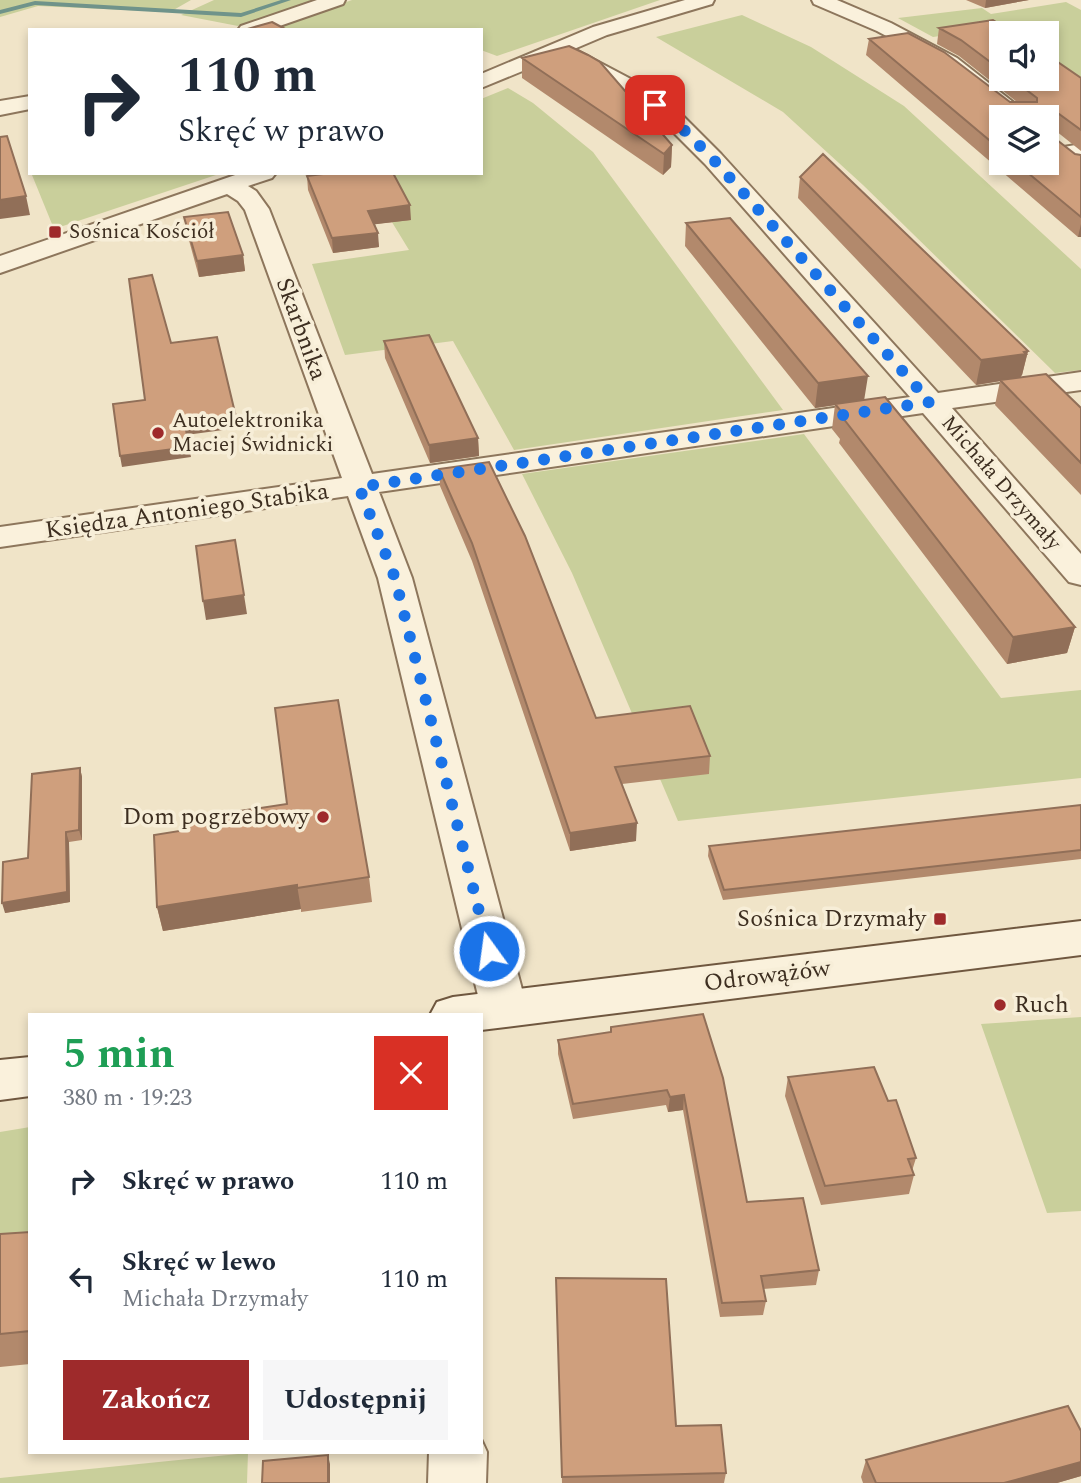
<!DOCTYPE html>
<html lang="pl">
<meta charset="utf-8">
<style>
body{margin:0;font-family:Spectral,serif;background:#f6f6f7;color:#1f2937;height:100vh;display:flex;flex-direction:column;font-size:26px;white-space:nowrap}
*{box-sizing:border-box;margin:0}
p{font-size:23px;color:#747a83}
.icon{flex:none;width:38px;height:38px;fill:none;stroke:currentColor;stroke-width:2;stroke-linecap:round;stroke-linejoin:round}
.map{position:relative;flex:1;overflow:hidden}
.panel{position:absolute;left:28px;top:1013px;width:455px;height:441px;display:flex;flex-direction:column;background:#fff;border-radius:0px;box-shadow:0 4px 10px #0003}
.panel>*{flex:none}
.hud{position:absolute;left:28px;top:28px;width:455px;height:147px;border-radius:0px;box-shadow:0 4px 10px #0003;background:#fff;color:#1f2937;overflow:hidden}
.controls{position:absolute;left:989px;top:21px;display:grid;gap:14px}
.controls a{display:grid;place-items:center;width:70px;height:70px;border-radius:0px;background:#fff;box-shadow:0 4px 10px #0003;font-size:35px}
.pin{position:absolute;display:grid;place-items:center;width:60px;height:60px;color:#fff;margin:-30px;border-radius:14px;box-shadow:0 4px 10px #0006}
.me{position:absolute;width:77px;margin:-38px;rotate:346deg;stroke-linejoin:round;filter:drop-shadow(0 0 5px #0008)}
.turn{display:flex;align-items:center;gap:24px;height:147px;padding:0 35px;font-size:32px}
.turn .icon{width:91px;height:91px;stroke-width:2.5}
.turn b{display:block;font-size:49px;line-height:60px}
.round{display:grid;place-items:center;flex:none;width:74px;height:74px;border-radius:0px;background:#f6f6f7}
.head{display:flex;align-items:center;justify-content:space-between;height:119px;padding:0 35px}
h1{font-size:42px;font-weight:700;line-height:52px;color:#1e9e55}
.button{display:flex;gap:14px;margin-top:auto;padding:14px 35px}
.button a{flex:1;height:80px;border-radius:0px;background:#9e2a2b;color:#fff;font-size:28px;font-weight:700;line-height:80px;text-align:center}
.button a+a{background:#f6f6f7;color:#1f2937}
ul{padding:0;list-style:none}
li{display:flex;align-items:center;gap:21px;height:98px;padding:0 35px}
li div{flex:1}
li b{display:block;font-size:26px}
li em{font-style:normal}
.map>svg:first-child{display:block}
</style>
<div class="map">
<svg width="1081" height="1483" viewBox="0 0 1081 1483">
<rect width="100%" height="100%" fill="#f0e4c8"/>
<path fill="#c9cf9b" d="M 0,0 L 191,0 L 170,12 L 38,6 L 0,17 Z
M 214,0 L 314,0 L 238,26 L 181,15 Z
M 352,0 L 660,0 L 497,56 L 481,50 L 481,30 L 268,29 Z
M 1066,2 L 1081,10 L 1081,79 L 1047,59 L 1046,33 L 1004,33 L 996,28 L 933,37 L 898,18 L 982,8 L 991,14 Z
M 742,15 L 811,47 L 904,106 L 1081,269 L 1081,370 L 1055,373 L 863,185 L 783,112 L 656,37 Z
M 508,88 L 533,103 L 593,152 L 783,410 L 514,450 L 453,341 L 345,355 L 312,264 L 409,250 L 362,173 L 481,173 L 481,99 Z
M 39,173 L 222,173 L 54,229 L 32,175 Z
M 804,434 L 1001,698 L 1081,690 L 1081,778 L 678,821 L 572,573 L 522,474 Z
M 1081,1017 L 1081,1211 L 1047,1213 L 981,1024 Z
M 30,1127 L 30,1241 L 0,1244 L 0,1132 Z
M 248,1453 L 247,1483 L 0,1483 L 0,1478 Z"/>
<g fill="none" stroke-linecap="round" stroke-linejoin="round">
<path fill="#6f938a" fill-rule="evenodd" d="M 281,0 L 291,0 L 241,17 L 35,5 L 0,14 L 0,10 L 35,1 L 241,13 Z"/>
<defs>
<path id="street" d="M 317,0 L 345,0 L 343,4 L 268,30 L 238,30 L 241,26 Z
M 685,0 L 714,0 L 712,4 L 607,35 L 574,49 L 644,86 L 682,115 L 721,154 L 938,393 L 1081,372 L 1081,390 L 952,408 L 1081,554 L 1081,585 L 1069,582 L 923,413 L 379,492 L 412,578 L 527,1008 L 520,1021 L 504,1026 L 488,1021 L 481,1008 L 378,578 L 348,496 L 0,547 L 0,527 L 342,478 L 245,210 L 238,201 L 227,194 L 0,273 L 0,256 L 241,173 L 276,173 L 272,178 L 248,186 L 256,191 L 269,209 L 372,474 L 910,397 L 705,164 L 666,125 L 628,96 L 559,56 L 481,88 L 481,74 L 593,27 Z
M 812,0 L 837,0 L 891,23 L 957,58 L 1032,117 L 1008,117 L 943,66 L 877,31 L 814,4 Z
M 30,96 L 30,109 L 0,115 L 0,101 Z
M 1081,144 L 1081,158 L 1058,158 L 1055,153 L 1058,148 Z
M 481,1439 L 487,1452 L 486,1483 L 428,1483 L 429,1452 L 481,1452 Z"/>
<path id="secondary" d="M 1081,921 L 1081,955 L 481,1030 L 481,1015 L 430,1015 L 437,1002 L 453,997 Z
M 30,1057 L 30,1096 L 0,1100 L 0,1060 Z"/>
</defs>
<use href="#street" stroke="#8d765c" stroke-width="4"/>
<use href="#secondary" stroke="#6f573f" stroke-width="4"/>
<use href="#street" fill="#faf1dc" fill-rule="evenodd"/>
<use href="#secondary" fill="#faf1dc" fill-rule="evenodd"/>
</g>
<path fill="#b2896c" fill-rule="evenodd" d="M 966,0 L 1029,0 L 985,8 Z
M 939,28 L 1001,33 L 1001,79 L 1081,78 L 1081,151 L 1056,131 L 1048,130 L 1048,133 L 1075,154 L 1081,155 L 1081,237 L 1078,237 L 866,55 L 869,39 L 1010,102 L 1017,102 L 959,56 L 937,44 ZM 1001,117 L 1046,163 L 1001,163 Z
M 522,58 L 672,145 L 671,167 L 663,175 L 522,78 Z
M 307,176 L 411,220 L 375,224 L 379,247 L 333,253 L 308,190 Z
M 800,177 L 1028,351 L 1022,375 L 1021,376 L 1021,377 L 1081,408 L 1081,495 L 995,405 L 1000,381 L 976,385 L 798,198 Z
M 184,217 L 243,255 L 245,271 L 199,277 L 187,233 Z
M 686,223 L 864,400 L 1075,627 L 1067,653 L 1007,664 L 839,443 L 840,439 L 832,429 L 835,405 L 815,408 L 685,246 Z
M 384,341 L 478,438 L 479,456 L 430,463 L 385,358 Z
M 439,469 L 596,718 L 710,756 L 709,774 L 622,784 L 636,841 L 570,851 L 472,561 L 440,486 Z
M 80,768 L 82,777 L 82,840 L 69,842 L 70,902 L 5,913 L 28,858 Z
M 1081,805 L 1081,859 L 723,900 L 708,856 L 709,846 Z
M 369,877 L 372,902 L 301,912 L 301,909 L 163,931 L 157,907 Z
M 703,1014 L 747,1202 L 819,1270 L 816,1285 L 763,1289 L 766,1301 L 763,1315 L 720,1317 L 683,1110 L 668,1112 L 666,1105 L 573,1119 L 558,1054 L 558,1040 L 610,1032 Z
M 788,1077 L 888,1101 L 916,1158 L 912,1171 L 914,1175 L 909,1194 L 821,1205 L 785,1096 Z
M 30,1232 L 30,1364 L 0,1367 L 0,1234 Z
M 556,1278 L 676,1426 L 726,1473 L 724,1483 L 562,1483 Z
M 866,1460 L 1081,1476 L 1057,1483 L 863,1483 L 861,1477 Z"/>
<path fill="#916f58" d="M 986,0 L 1029,0 L 985,8 Z
M 672,145 L 671,167 L 663,175 L 664,154 Z
M 26,196 L 30,215 L 0,219 L 0,200 Z
M 410,205 L 411,220 L 369,225 L 368,211 Z
M 1081,224 L 1081,237 L 1078,237 Z
M 378,233 L 379,247 L 333,253 L 332,238 Z
M 243,255 L 245,271 L 199,277 L 197,261 Z
M 1028,351 L 1022,375 L 1021,376 L 1020,378 L 976,385 L 981,360 Z
M 868,376 L 864,401 L 815,408 L 818,383 Z
M 236,417 L 238,428 L 186,435 L 185,424 Z
M 478,438 L 479,456 L 430,463 L 429,445 Z
M 189,447 L 191,457 L 122,467 L 120,456 Z
M 244,595 L 247,614 L 206,620 L 203,601 Z
M 1075,627 L 1067,653 L 1007,664 L 1013,637 Z
M 80,768 L 82,777 L 82,840 L 79,830 Z
M 637,823 L 636,841 L 570,851 L 570,833 Z
M 66,832 L 69,842 L 70,902 L 5,913 L 2,903 Z
M 297,885 L 301,909 L 163,931 L 157,907 Z
M 684,1095 L 683,1110 L 668,1112 L 670,1097 Z
M 328,1455 L 330,1464 L 330,1483 L 328,1483 Z
M 1081,1462 L 1081,1476 L 1057,1483 L 1004,1483 Z"/>
<path fill="#cf9f7d" stroke="#916f58" stroke-width="2" d="M 993,20 L 1013,33 L 1001,33 L 1001,70 L 961,40 L 939,28 Z
M 272,22 L 287,30 L 244,30 Z
M 908,33 L 944,52 L 1010,102 L 1037,102 L 1037,98 L 1012,79 L 1046,79 L 1046,54 L 1081,78 L 1081,130 L 1059,114 L 1048,112 L 1048,133 L 1075,154 L 1081,155 L 1081,217 L 1016,163 L 1046,163 L 1046,117 L 1001,117 L 1001,150 L 869,39 Z
M 569,46 L 588,55 L 600,62 L 672,145 L 664,154 L 522,58 Z
M 7,136 L 26,196 L 0,200 L 0,137 Z
M 823,154 L 1028,351 L 1024,352 L 1026,354 L 981,360 L 800,177 Z
M 331,173 L 393,173 L 410,205 L 368,211 L 378,233 L 332,238 L 307,176 Z
M 228,212 L 243,255 L 197,261 L 184,217 Z
M 730,218 L 868,376 L 818,383 L 686,223 Z
M 152,275 L 171,343 L 217,337 L 236,417 L 185,424 L 189,447 L 120,456 L 113,404 L 145,400 L 129,279 Z
M 429,335 L 478,438 L 429,445 L 384,341 Z
M 1046,374 L 1081,408 L 1081,463 L 1000,380 Z
M 885,397 L 1075,627 L 1013,637 L 843,418 L 846,417 L 835,404 Z
M 489,462 L 525,536 L 596,718 L 690,706 L 710,756 L 615,767 L 637,823 L 570,833 L 472,543 L 439,469 Z
M 235,540 L 244,595 L 203,601 L 196,546 Z
M 338,700 L 369,877 L 297,888 L 297,885 L 157,907 L 154,835 L 186,830 L 186,819 L 287,804 L 275,708 Z
M 80,768 L 79,830 L 66,832 L 67,892 L 2,903 L 3,862 L 28,858 L 32,774 Z
M 1081,805 L 1081,850 L 724,890 L 709,846 Z
M 703,1014 L 723,1078 L 747,1202 L 803,1198 L 819,1270 L 761,1276 L 766,1301 L 722,1303 L 684,1095 L 670,1097 L 667,1090 L 573,1104 L 558,1040 L 611,1032 L 611,1027 Z
M 874,1067 L 888,1101 L 896,1100 L 916,1158 L 908,1159 L 914,1175 L 825,1186 L 788,1077 Z
M 30,1232 L 30,1331 L 0,1334 L 0,1234 Z
M 556,1278 L 666,1279 L 676,1426 L 721,1425 L 726,1473 L 562,1477 Z
M 1068,1406 L 1081,1431 L 1081,1462 L 1004,1483 L 876,1483 L 866,1460 Z
M 328,1455 L 328,1483 L 262,1483 L 263,1461 Z"/>
<g fill="none" stroke-linecap="round" stroke-linejoin="round">
<path stroke="#1a73e8" stroke-width="12" stroke-dasharray="0 21.6" d="M 489,951 L 395,578 L 359,487 L 930,402 L 713,159 L 674,120 L 655,105"/>
</g>
<g fill="#9e2a2b" stroke="#f7eed8" stroke-width="2.5">
<rect x="48" y="225" width="14" height="14" rx="3.5"/>
<circle cx="158" cy="433" r="7"/>
<circle cx="323" cy="817" r="7"/>
<rect x="933" y="912" width="14" height="14" rx="3.5"/>
<circle cx="1000" cy="1005" r="7"/>
</g>
<g text-anchor="middle" dominant-baseline="central" stroke-width="7" stroke-linejoin="round" paint-order="stroke">
<g font-size="21" fill="#3d2e20" stroke="#f7eed8" text-anchor="start">
<text x="69" y="232">Sośnica Kościół</text>
<text x="172" y="421">Autoelektronika<tspan x="172" dy="24">Maciej Świdnicki</tspan></text>
</g>
<g font-size="21" fill="#3d2e20" stroke="#f7eed8">
<text transform="translate(1001 483) rotate(49)">Michała Drzymały</text>
</g>
<g font-size="24" fill="#3d2e20" stroke="#f7eed8">
<text transform="translate(301 329) rotate(70)">Skarbnika</text>
<text transform="translate(187 511) rotate(-8)">Księdza Antoniego Stabika</text>
<text transform="translate(767 976) rotate(-7)">Odrowążów</text>
</g>
<g font-size="24" fill="#3d2e20" stroke="#f7eed8" text-anchor="end">
<text x="309" y="817">Dom pogrzebowy</text>
<text x="926" y="919">Sośnica Drzymały</text>
<text x="1014" y="1005" text-anchor="start">Ruch</text>
</g>
</g>
</svg>
<div class="controls">
<a><svg class="icon" aria-label="sound" viewBox="0 0 24 24"><path d="M4 9h4l5-4v14l-5-4H4zM17 9q2 3 0 6"/></svg></a>
<a><svg class="icon" aria-label="layers" viewBox="0 0 24 24"><path d="M12 4l9 5-9 5-9-5zM3 14l9 5 9-5"/></svg></a>
</div>
<div class="pin" style="left:655px;top:105px;background:#d93025"><svg class="icon" aria-label="arrive" viewBox="0 0 24 24"><path d="M6 21V4h12l-3 4 3 4H6"/></svg></div>
<svg class="me" style="left:489px;top:951px" viewBox="-20 -20 40 40"><circle r="17" fill="#1a73e8" stroke="#fff" stroke-width="3"/><path d="M0-11L8 9 0 5-8 9z" fill="#fff"/></svg>
<div class="hud">
<div class="turn"><svg class="icon" aria-label="right" viewBox="0 0 24 24"><path d="M7 20v-9h11M14 6l5 5-5 5"/></svg><div><b>110 m</b>Skręć w prawo</div></div>
</div>
<section class="panel">
<div class="head"><div><h1>5 min</h1><p>380 m · 19:23</p></div><a class="round" style="background:#d93025;color:#fff"><svg class="icon" aria-label="close" viewBox="0 0 24 24"><path d="M6 6l12 12M18 6L6 18"/></svg></a></div>
<ul>
<li><svg class="icon" aria-label="right" viewBox="0 0 24 24"><path d="M7 20v-9h11M14 6l5 5-5 5"/></svg><div><b>Skręć w prawo</b></div><em>110 m</em></li>
<li><svg class="icon" aria-label="left" viewBox="0 0 24 24"><path d="M17 20v-9H6M10 6l-5 5 5 5"/></svg><div><b>Skręć w lewo</b><p>Michała Drzymały</p></div><em>110 m</em></li>
</ul>
<div class="button"><a>Zakończ</a><a>Udostępnij</a></div>
</section>
</div>
